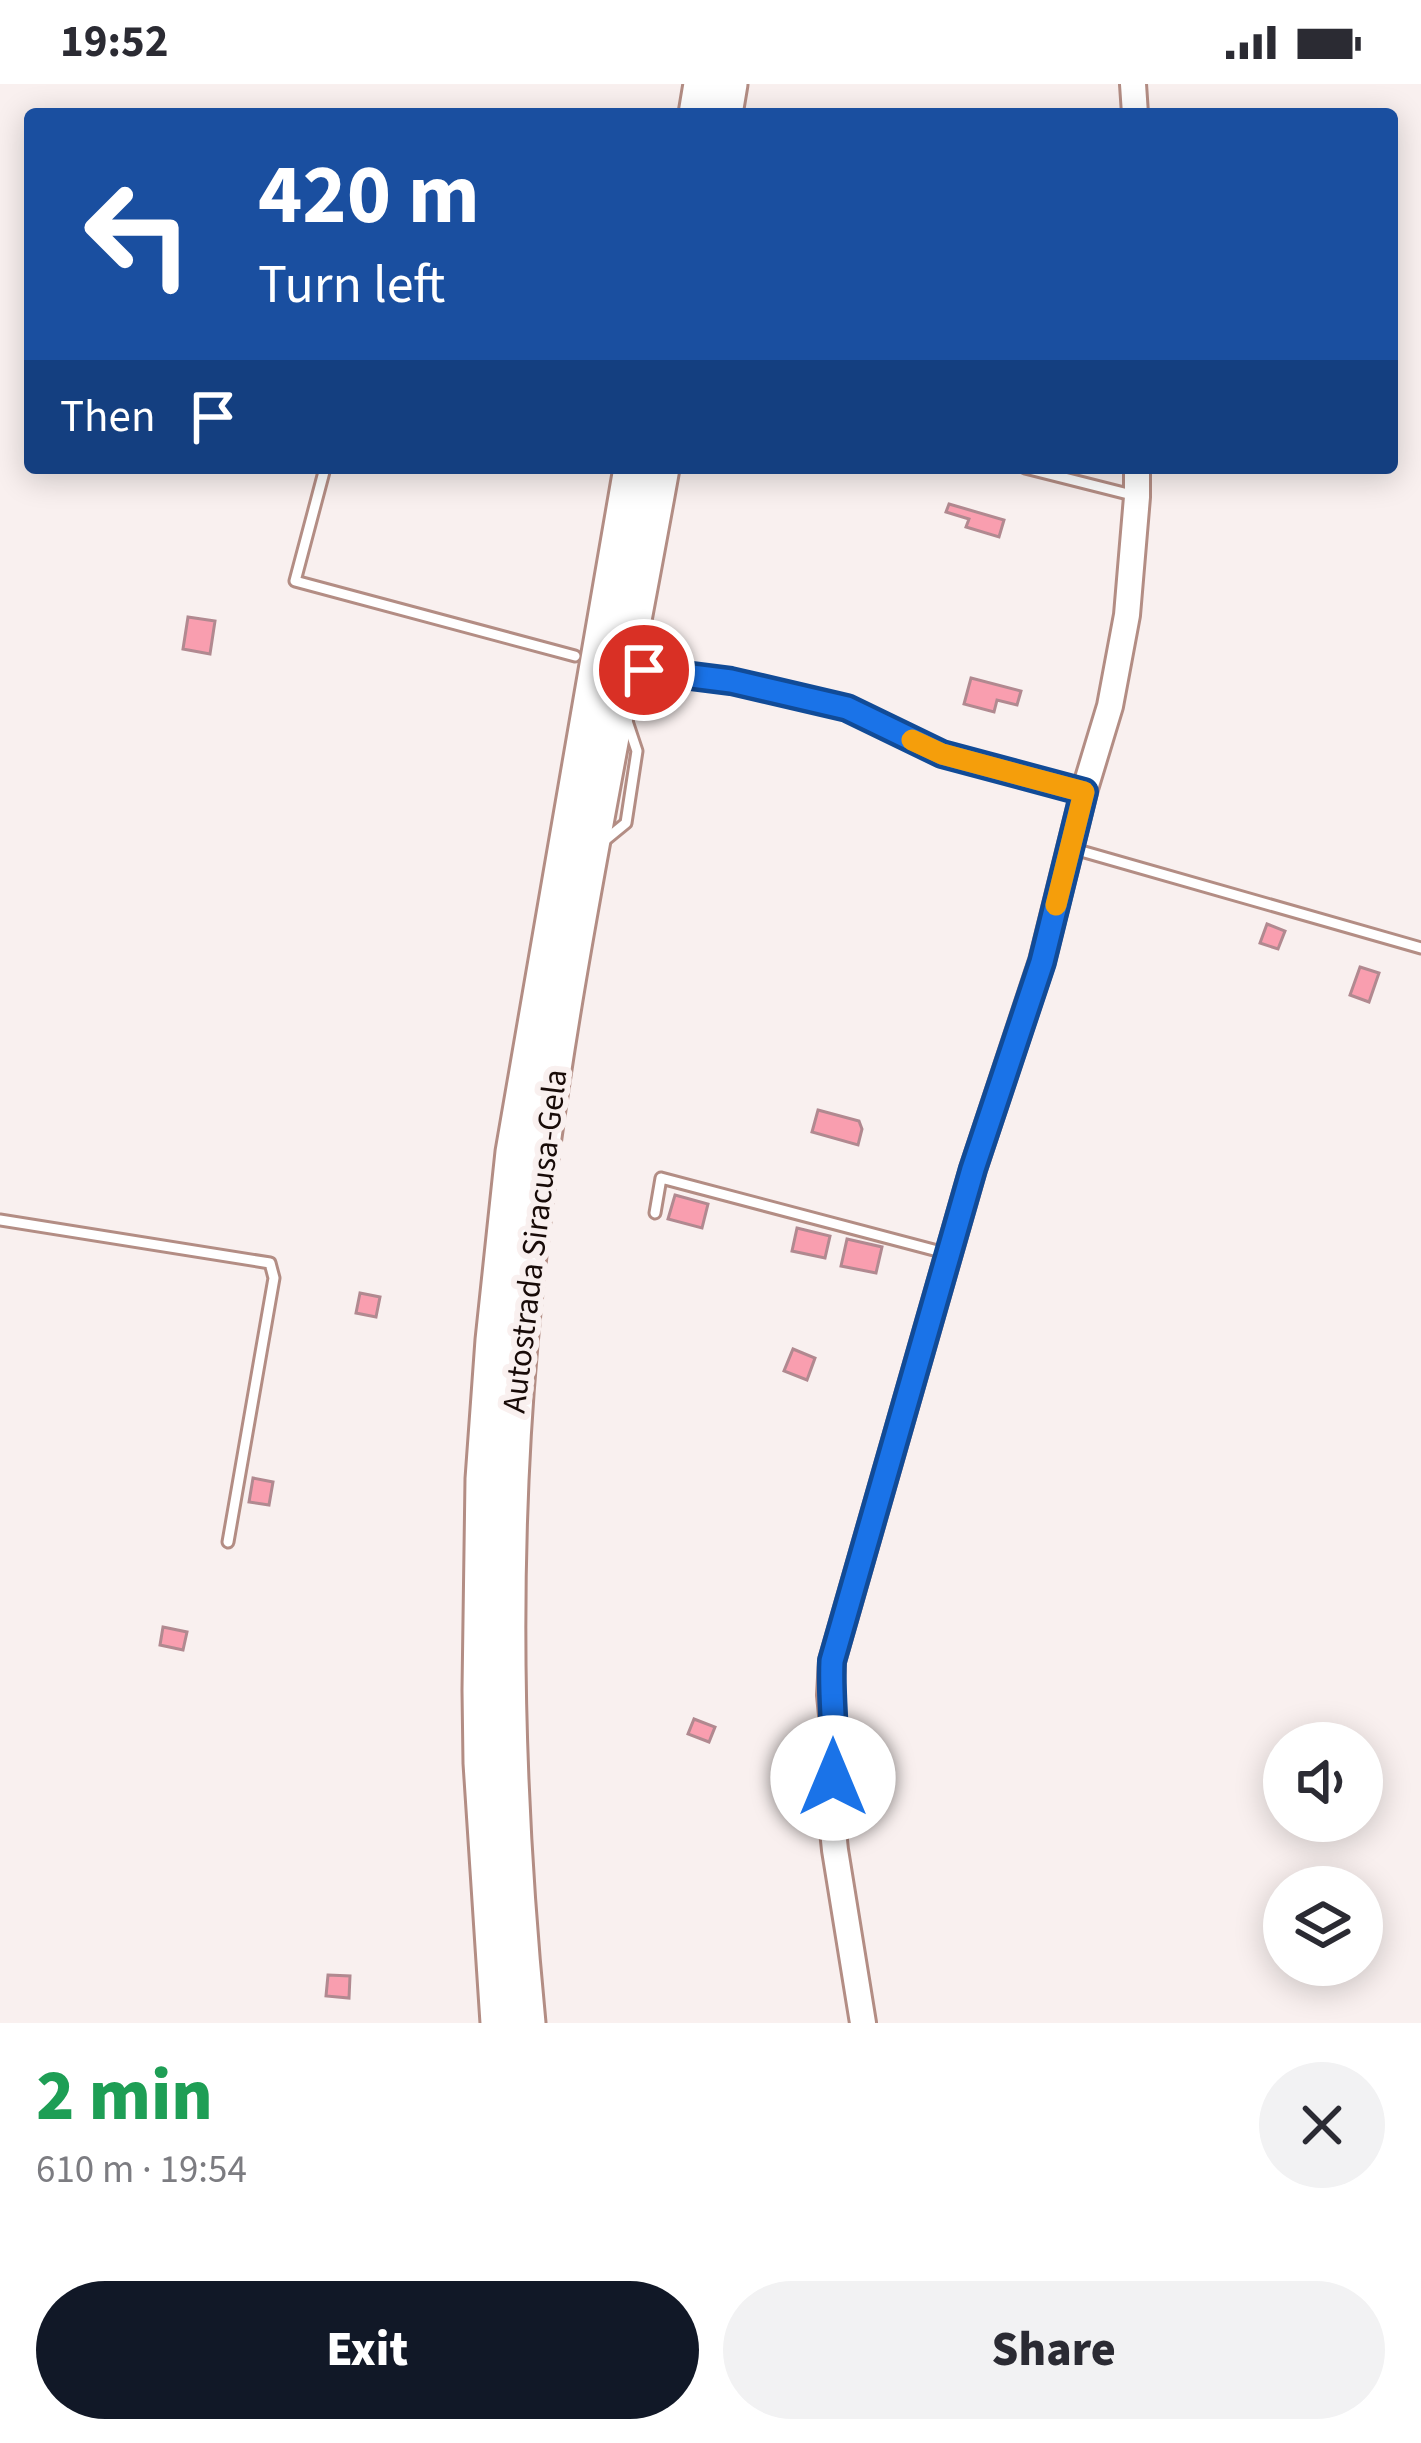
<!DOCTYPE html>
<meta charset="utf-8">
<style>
body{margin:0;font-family:"Source Sans 3",sans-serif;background:#f2f2f3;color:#2b2b33;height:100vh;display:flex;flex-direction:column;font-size:45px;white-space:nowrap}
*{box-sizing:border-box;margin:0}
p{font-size:39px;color:#7c7c81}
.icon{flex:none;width:66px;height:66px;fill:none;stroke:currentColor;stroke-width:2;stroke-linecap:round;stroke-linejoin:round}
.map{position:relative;height:1939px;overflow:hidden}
.details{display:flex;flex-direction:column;background:#fff;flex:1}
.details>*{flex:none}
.guide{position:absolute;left:24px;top:24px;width:1374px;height:366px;border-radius:12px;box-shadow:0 6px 30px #0003;background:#1a4fa0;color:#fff;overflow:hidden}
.buttons{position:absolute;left:1263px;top:1638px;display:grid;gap:24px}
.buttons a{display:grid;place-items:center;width:120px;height:120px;border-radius:50%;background:#fff;box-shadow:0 6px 30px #0003;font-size:60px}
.pin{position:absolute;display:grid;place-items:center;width:102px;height:102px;color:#fff;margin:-51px;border:6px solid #fff;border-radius:50%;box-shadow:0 3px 12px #0007}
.me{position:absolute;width:132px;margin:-66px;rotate:0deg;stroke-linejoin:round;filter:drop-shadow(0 0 9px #0008)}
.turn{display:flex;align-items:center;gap:42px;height:252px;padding:0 36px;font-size:54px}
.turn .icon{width:156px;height:156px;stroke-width:2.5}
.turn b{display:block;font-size:84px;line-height:102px}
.then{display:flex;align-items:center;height:114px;padding:0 36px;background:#0003;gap:24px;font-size:45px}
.round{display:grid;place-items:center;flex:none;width:126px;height:126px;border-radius:63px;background:#f2f2f3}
.headline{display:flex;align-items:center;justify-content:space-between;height:204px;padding:0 36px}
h1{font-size:72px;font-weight:800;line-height:90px;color:#1e9e55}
.button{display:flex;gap:24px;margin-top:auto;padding:24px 36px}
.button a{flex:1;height:138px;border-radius:72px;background:#111827;color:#fff;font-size:48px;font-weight:800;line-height:138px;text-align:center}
.button a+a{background:#f2f2f3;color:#2b2b33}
.status{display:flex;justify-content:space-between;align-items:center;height:84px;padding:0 60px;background:#fff;direction:ltr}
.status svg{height:33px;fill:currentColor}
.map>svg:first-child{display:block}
</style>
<div class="status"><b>19:52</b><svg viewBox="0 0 49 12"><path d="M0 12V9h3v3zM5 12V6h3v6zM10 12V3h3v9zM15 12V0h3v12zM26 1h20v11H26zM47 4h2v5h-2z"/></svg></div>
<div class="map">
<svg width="1421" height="1939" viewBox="0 0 1421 1939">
<rect width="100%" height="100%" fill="#f9f0ef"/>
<path fill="#f99eaf" stroke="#b18990" stroke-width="3" d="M 949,420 L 1004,436 L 999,453 L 966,443 L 969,435 L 946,428 Z
M 188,533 L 215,537 L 210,570 L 183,565 Z
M 971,594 L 1021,607 L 1017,621 L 997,616 L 994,628 L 964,620 Z
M 1267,840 L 1285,847 L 1278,865 L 1260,859 Z
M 1360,883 L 1379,889 L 1369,918 L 1350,911 Z
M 818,1026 L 859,1037 L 862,1045 L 858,1061 L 812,1048 Z
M 675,1111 L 708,1120 L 702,1144 L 668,1135 Z
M 797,1144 L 830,1152 L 825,1174 L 792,1167 Z
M 847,1155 L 882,1163 L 876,1189 L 841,1182 Z
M 360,1209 L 380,1213 L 376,1233 L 356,1229 Z
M 793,1265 L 815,1274 L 807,1296 L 784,1287 Z
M 253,1394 L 273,1398 L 269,1421 L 249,1418 Z
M 163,1543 L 187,1548 L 183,1566 L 160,1561 Z
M 694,1635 L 715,1643 L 709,1658 L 688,1650 Z
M 328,1891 L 350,1892 L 349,1914 L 326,1912 Z"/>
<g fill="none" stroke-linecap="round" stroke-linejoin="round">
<defs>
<path id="lane" d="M 325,384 L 295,497 L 575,572
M 1025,384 L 1132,411
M 644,586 L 731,597 L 846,624 L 942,670 L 1079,707
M 604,757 L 626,739 L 637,667 L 627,637
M 1074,765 L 1421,864
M 655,1129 L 661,1094 L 949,1170
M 0,1136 L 270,1179 L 274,1194 L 228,1458"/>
<path id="secondary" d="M 1133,0 L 1135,30
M 863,1939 L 835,1766 L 831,1727 L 835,1661 L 830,1611 L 832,1577 L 973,1085 L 1042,877 L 1084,708 L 1110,622 L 1127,531 L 1137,413 L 1137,384"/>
<path id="highway" d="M 696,30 L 701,0
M 725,30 L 730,0
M 498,1939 L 481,1679 L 480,1606 L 483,1395 L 493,1256 L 513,1068 L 631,384
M 528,1939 C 506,1714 500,1485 520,1260 C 546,965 610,675 662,384"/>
</defs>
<use href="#lane" stroke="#b38d84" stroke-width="15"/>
<use href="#secondary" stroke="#b38d84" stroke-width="30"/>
<use href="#highway" stroke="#b38d84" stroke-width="39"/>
<use href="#lane" stroke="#fff" stroke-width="9"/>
<use href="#secondary" stroke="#fff" stroke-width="24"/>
<use href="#highway" stroke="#fff" stroke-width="33"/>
</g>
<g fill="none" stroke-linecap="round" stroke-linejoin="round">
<defs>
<path id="route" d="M 644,586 L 731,597 L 847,624 L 942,670 L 1084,708 L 1042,878 L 973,1085 L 832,1577 C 830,1616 837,1655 833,1694"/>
</defs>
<use href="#route" stroke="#114b97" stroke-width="30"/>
<use href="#route" stroke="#1a73e8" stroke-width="21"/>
<path stroke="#f59e0b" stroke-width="21" d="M 912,656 L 942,670 L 1084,708 L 1056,821"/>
</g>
<g text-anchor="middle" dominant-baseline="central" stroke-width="12" stroke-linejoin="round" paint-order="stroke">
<g font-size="33" fill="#180b08" stroke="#f9f0ef">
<text transform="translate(535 1157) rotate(-83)">Autostrada Siracusa-Gela</text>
</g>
</g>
</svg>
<div class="buttons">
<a><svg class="icon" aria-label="sound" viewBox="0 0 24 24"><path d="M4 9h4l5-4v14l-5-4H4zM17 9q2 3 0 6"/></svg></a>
<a><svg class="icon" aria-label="layers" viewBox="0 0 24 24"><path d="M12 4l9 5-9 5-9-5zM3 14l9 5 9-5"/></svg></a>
</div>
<div class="pin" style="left:644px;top:586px;background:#d93025"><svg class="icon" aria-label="arrive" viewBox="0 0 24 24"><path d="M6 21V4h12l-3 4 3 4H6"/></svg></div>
<svg class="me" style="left:833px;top:1694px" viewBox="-20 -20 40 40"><circle r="19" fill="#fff"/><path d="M0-13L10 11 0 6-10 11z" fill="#1a73e8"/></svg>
<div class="guide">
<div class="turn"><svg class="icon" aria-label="left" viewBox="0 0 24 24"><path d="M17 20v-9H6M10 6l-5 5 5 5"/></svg><div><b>420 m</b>Turn left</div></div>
<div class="then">Then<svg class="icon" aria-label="arrive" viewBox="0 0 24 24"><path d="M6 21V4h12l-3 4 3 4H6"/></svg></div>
</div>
</div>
<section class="details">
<div class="headline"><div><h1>2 min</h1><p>610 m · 19:54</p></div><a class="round"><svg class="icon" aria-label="close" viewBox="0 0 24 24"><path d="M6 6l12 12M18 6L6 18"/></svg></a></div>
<div class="button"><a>Exit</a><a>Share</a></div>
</section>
